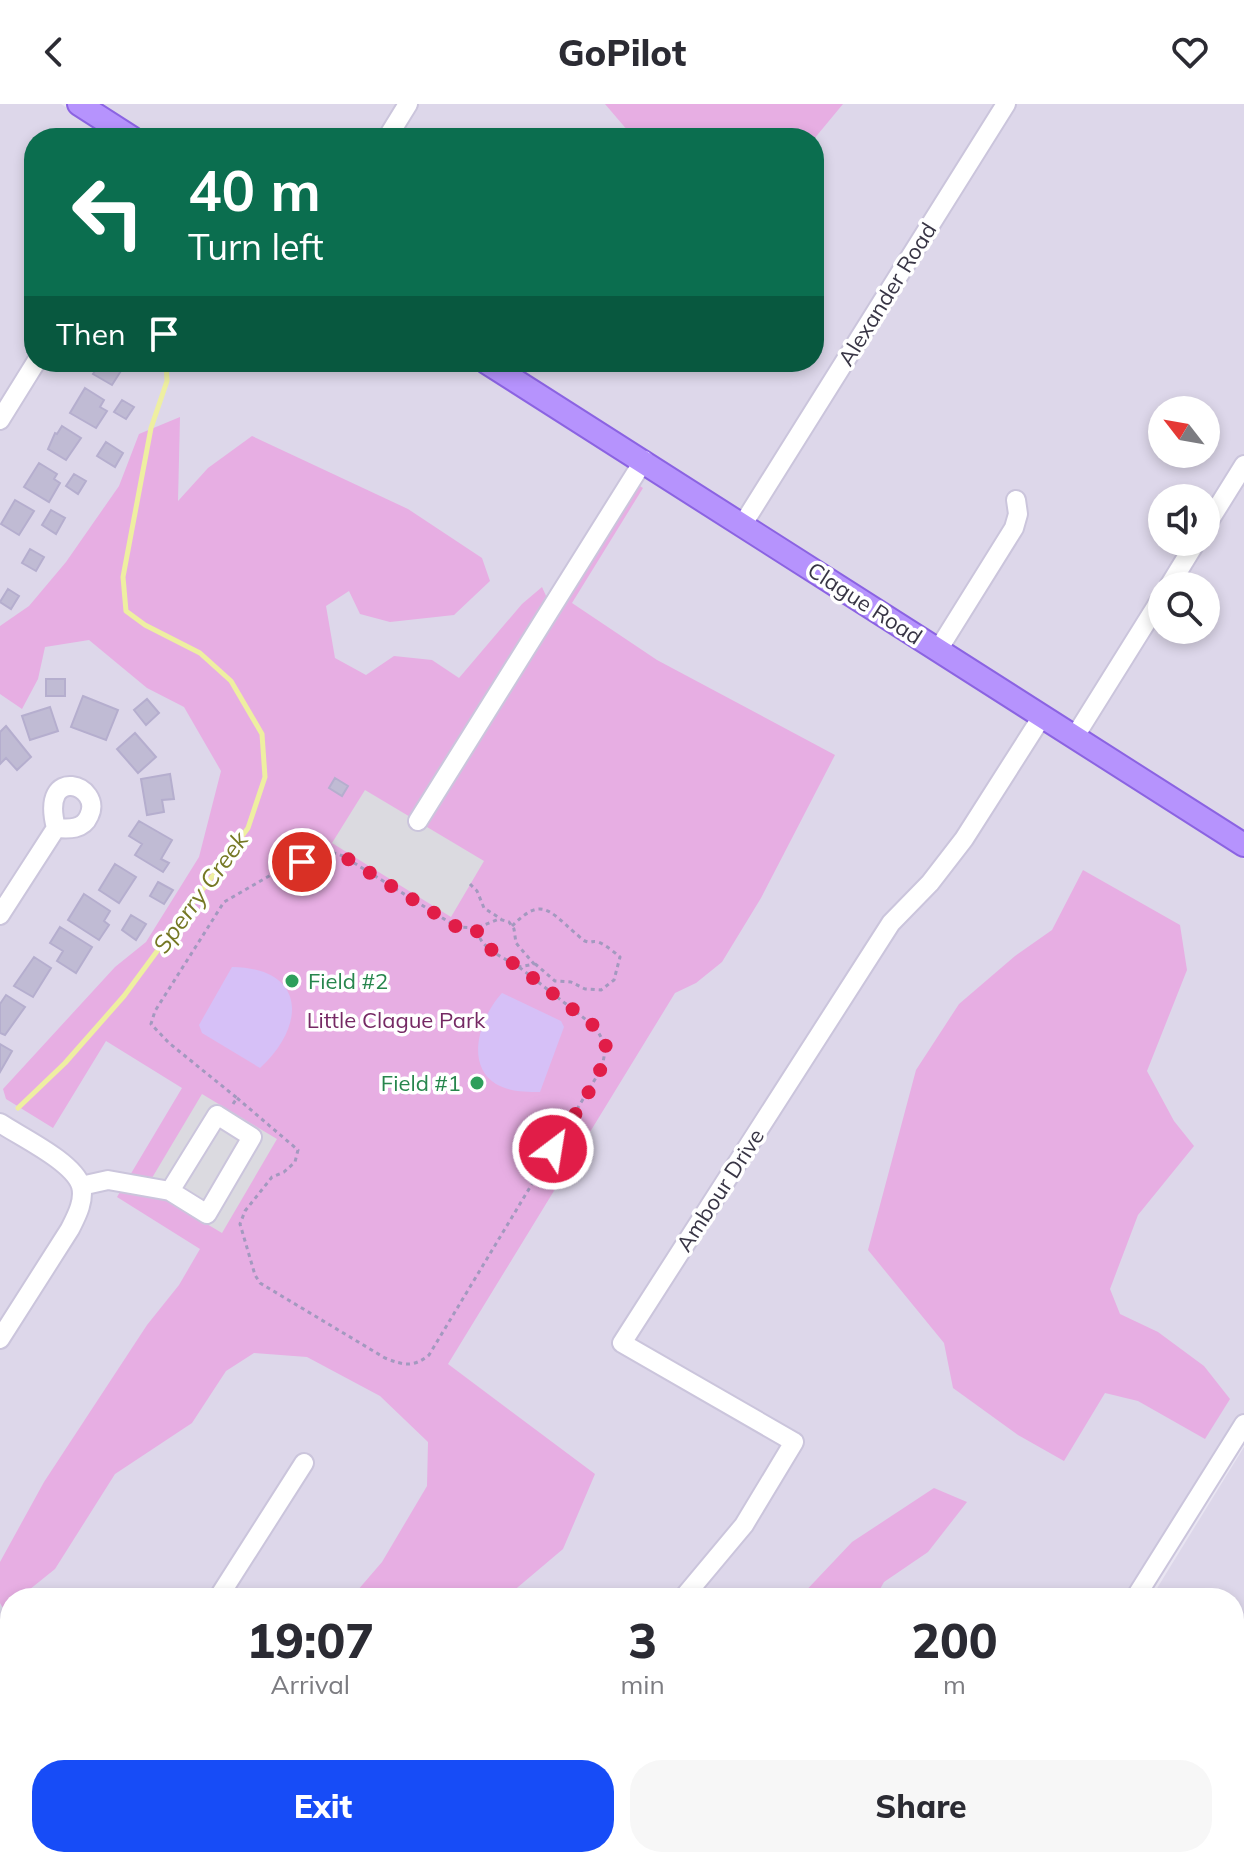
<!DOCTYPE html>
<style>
body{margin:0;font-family:Mulish,sans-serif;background:#f7f7f7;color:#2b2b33;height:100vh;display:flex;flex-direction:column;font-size:30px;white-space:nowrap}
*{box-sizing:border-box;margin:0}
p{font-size:26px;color:#7c7c81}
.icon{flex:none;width:44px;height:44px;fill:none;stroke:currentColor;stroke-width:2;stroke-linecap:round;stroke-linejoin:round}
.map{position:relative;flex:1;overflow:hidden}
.details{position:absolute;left:0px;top:1484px;width:1244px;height:280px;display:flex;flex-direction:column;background:#fff;border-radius:32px 32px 0 0;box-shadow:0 4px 12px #0003}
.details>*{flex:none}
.guide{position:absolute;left:24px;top:24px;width:800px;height:244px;border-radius:32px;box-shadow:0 4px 12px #0003;background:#0b6e4f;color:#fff;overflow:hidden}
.needle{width:52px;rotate:301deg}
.controls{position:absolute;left:1148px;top:292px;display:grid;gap:16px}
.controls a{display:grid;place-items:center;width:72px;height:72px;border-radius:50%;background:#fff;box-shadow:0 4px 12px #0003;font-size:40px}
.pin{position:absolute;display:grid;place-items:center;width:68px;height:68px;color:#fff;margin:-34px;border:4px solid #fff;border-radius:50%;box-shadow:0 2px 8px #0007}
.me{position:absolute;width:88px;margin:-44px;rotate:31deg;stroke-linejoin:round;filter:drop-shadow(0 0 6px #0008)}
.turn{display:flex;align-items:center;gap:28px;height:168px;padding:0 32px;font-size:36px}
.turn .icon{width:104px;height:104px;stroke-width:2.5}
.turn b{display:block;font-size:56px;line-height:68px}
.then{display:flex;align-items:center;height:76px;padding:0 32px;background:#0003;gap:16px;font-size:30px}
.eta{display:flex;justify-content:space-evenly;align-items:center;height:136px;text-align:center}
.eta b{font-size:48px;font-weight:800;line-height:56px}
.button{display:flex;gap:16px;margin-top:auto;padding:16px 32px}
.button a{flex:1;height:92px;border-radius:32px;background:#174cf7;color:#fff;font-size:32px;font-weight:800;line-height:92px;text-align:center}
.button a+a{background:#f7f7f7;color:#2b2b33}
header{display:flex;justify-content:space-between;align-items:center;height:104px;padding:0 32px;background:#fff;font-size:36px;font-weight:800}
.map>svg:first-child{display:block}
</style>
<header><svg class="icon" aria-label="back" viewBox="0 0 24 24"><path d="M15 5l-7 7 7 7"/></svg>GoPilot<svg class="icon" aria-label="heart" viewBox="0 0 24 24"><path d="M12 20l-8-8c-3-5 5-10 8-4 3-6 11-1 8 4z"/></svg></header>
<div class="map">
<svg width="1244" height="1764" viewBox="0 0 1244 1764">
<rect width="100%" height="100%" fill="#e9e5f2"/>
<path fill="#ddd7ea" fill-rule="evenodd" d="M 0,0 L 61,0 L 115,34 L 34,34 L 34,258 L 466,258 L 1244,755 L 1244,1314 L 1132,1494 L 10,1494 L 10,1754 L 970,1754 L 964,1764 L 0,1764 Z
M 98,0 L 1244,0 L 1244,732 L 503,258 L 814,258 L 814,34 L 152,34 ZM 1162,306 L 1206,306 L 1206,350 L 1162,350 ZM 1162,394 L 1206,394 L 1206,438 L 1162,438 ZM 1162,482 L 1206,482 L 1206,526 L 1162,526 Z
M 1244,1343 L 1244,1764 L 983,1764 L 989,1754 L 1234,1754 L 1234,1494 L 1151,1494 Z"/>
<path fill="#e7aee3" d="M 605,0 L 843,0 L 814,35 L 634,34 Z
M 180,313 L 178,397 L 208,364 L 252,332 L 408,405 L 482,454 L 490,477 L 454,511 L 390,518 L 360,510 L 349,487 L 326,502 L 335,554 L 366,571 L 394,552 L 432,556 L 459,574 L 522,500 L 542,483 L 547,494 L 623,371 L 643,384 L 572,499 L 657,556 L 835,651 L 761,794 L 722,858 L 696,879 L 675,889 L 448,1260 L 595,1370 L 563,1445 L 505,1494 L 351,1494 L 382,1458 L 427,1382 L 428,1338 L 380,1292 L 307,1253 L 254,1249 L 226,1267 L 192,1319 L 115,1370 L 55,1465 L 19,1494 L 10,1494 L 10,1502 L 4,1506 L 0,1499 L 0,1458 L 44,1378 L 147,1221 L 179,1181 L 200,1145 L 117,1093 L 182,984 L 106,937 L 53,1024 L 6,995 L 3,985 L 115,863 L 146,838 L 199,753 L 221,667 L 184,603 L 147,584 L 89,536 L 45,543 L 38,575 L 22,605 L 0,590 L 0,522 L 29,502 L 66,458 L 119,382 L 139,330 Z
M 1083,766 L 1180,821 L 1187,866 L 1147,967 L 1174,1017 L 1194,1042 L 1138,1111 L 1110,1185 L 1120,1210 L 1158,1228 L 1204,1262 L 1230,1295 L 1205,1335 L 1138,1297 L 1105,1289 L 1064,1357 L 1018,1331 L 953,1284 L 944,1239 L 868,1146 L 916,966 L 959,900 L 1015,852 L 1052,826 Z
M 934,1384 L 967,1398 L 928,1448 L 884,1478 L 875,1494 L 799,1494 L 852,1438 Z
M 0,1528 L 10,1533 L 10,1604 L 0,1610 Z
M 227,1754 L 310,1754 L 307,1764 L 218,1764 Z
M 646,1754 L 711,1754 L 705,1764 L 638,1764 Z
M 1115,1754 L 1234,1754 L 1233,1764 L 1115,1764 Z"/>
<path fill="#d6c0f7" d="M 232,863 C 306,864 307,921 260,964 L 202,929 L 199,921 Z
M 502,889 L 561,917 L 564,923 L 540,988 C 524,988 510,988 496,980 C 463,960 482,910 502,889 Z"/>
<path fill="#dbdae0" d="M 365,686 L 484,757 L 451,813 L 332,739 Z
M 202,990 L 277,1035 L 222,1129 L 146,1084 Z"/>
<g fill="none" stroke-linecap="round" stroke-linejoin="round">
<path stroke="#eeefa1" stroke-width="5" d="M 18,1004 L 65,959 L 124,892 L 248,724 L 265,673 L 262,630 L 231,577 L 200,549 L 145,521 L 126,507 L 123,473 L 151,324 L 167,277 L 166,258"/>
</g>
<path fill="#c0bbd4" stroke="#b5aece" stroke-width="2" d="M 101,258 L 126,259 L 112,281 L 93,270 Z
M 85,284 L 104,296 L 100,303 L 107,307 L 96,324 L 70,309 Z
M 122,296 L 134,303 L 126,315 L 114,308 Z
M 62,322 L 81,334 L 66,356 L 48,345 L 55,329 L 57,330 Z
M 106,338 L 123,349 L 115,363 L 97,352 Z
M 39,359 L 57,370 L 54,375 L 60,379 L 49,398 L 24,383 Z
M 74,370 L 86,377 L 78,390 L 66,382 Z
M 15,396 L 34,407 L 19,431 L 1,420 Z
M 51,406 L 65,414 L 56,430 L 42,421 Z
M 30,445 L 44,453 L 36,467 L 22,459 Z
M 8,485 L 19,492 L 11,505 L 0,498 Z
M 46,575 L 65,575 L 65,592 L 46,592 Z
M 83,592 L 118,606 L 106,636 L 71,623 Z
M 147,595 L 159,609 L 146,621 L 134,606 Z
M 50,603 L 58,627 L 30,636 L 22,612 Z
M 6,622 L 31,653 L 17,666 L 6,654 L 0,660 L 0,628 Z
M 135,629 L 156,653 L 138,669 L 117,645 Z
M 170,670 L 174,695 L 162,696 L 164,708 L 147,711 L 141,675 Z
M 335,674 L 348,682 L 342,692 L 329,684 Z
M 139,717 L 172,736 L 161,755 L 169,759 L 163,768 L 135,751 L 142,740 L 129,732 Z
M 115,760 L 136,773 L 119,799 L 99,786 Z
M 158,778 L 173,786 L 164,800 L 150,792 Z
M 84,790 L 110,807 L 104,817 L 109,821 L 99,836 L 68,816 Z
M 131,811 L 146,820 L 136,836 L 122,826 Z
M 60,823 L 92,843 L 76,869 L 57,857 L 63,847 L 50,839 Z
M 34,853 L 51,864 L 33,893 L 14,882 Z
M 6,891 L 25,903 L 5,931 L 0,929 L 0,900 Z
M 0,940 L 12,947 L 0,968 Z"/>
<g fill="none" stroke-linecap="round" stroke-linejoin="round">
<defs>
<path id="minor" d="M 387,34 L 408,0
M 0,316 L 36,258
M 743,420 L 1006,0
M 1206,422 L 1244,361
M 1169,482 L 1196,438
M 938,546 L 1014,424 L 1018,410 L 1016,396
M 1074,634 L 1162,493
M 418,717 L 644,356
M 0,811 L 56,724 C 39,659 104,681 89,712 C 83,726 69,725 56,724
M 0,1019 C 21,1033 74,1058 81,1082 C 85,1097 76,1113 70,1125 L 0,1235
M 81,1082 L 108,1076 L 170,1087 L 217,1011 L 252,1033 L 207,1110 L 170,1087
M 218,1494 L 304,1359
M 683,1494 L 744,1421 L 794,1338 L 622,1239 L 891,819 L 930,779 L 964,735 L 1041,614
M 1135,1494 L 1244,1320
M 47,1764 L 54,1754
M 481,1764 L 487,1754
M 971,1764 L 977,1754"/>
<path id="major" d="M 79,0 L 132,34
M 486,258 L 1244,741"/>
</defs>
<use href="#minor" stroke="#cbc5dc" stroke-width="22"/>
<use href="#major" stroke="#8b63e2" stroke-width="26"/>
<path stroke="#a399bf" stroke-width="3" stroke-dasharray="4 4" stroke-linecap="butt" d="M 470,780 L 477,787 L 484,804 L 501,815
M 512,822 C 541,793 548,805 575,829 C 578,831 582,836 585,837 C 593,840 591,836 598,838 C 606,841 614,848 620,853 L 614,876 L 601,886 L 585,885 L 571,878 L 555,877 L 533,858
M 237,994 L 298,1046 L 295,1058 L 284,1068 L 272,1073 L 245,1107 L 240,1120 L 255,1171 L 260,1179 L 385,1254 C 403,1261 413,1264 429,1251 L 600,967 C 607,949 606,938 594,922 L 519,863
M 233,1000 L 237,994 L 169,939 L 151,920 L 155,907 L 224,798 L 276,768 L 328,747 L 343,752 L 457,823 L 477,824 C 478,844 503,853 519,863 L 534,860 L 516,839 L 514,825 L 509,818 L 499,815 L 477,824"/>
<use href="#minor" stroke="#fff" stroke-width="18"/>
<use href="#major" stroke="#b693fd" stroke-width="22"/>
</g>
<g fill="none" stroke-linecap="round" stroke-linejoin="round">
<path stroke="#e11d48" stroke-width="14" stroke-dasharray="0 25.2" d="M 302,758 L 328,747 L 343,752 L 457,823 L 477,824 L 477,833 L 484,841 L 519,863 L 594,922 C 599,929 605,935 606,944 C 608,965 565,1025 553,1045"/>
</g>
<g fill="#2e9e5b" stroke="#fff" stroke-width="3">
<circle cx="292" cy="877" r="8"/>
<circle cx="477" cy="979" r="8"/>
</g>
<g text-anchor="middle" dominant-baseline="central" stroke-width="7" stroke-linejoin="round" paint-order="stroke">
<g font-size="22" fill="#383545" stroke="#fff">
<text transform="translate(887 190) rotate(-58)">Alexander Road</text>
<text transform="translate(865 499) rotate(33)">Clague Road</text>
<text transform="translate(720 1086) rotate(-57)">Ambour Drive</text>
</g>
<g font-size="22" fill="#27864d" stroke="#fff" text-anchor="start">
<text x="308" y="877">Field #2</text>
<text x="461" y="979" text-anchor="end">Field #1</text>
</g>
<g font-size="22" fill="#752964" stroke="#fff">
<text x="396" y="916">Little Clague Park</text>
</g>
<g font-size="24" font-style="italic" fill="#757824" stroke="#fff">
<text transform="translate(200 788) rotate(-54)">Sperry Creek</text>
</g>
</g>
</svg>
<div class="controls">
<a><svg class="needle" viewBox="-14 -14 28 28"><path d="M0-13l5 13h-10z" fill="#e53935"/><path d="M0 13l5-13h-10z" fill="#7c7c81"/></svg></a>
<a><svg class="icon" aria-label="sound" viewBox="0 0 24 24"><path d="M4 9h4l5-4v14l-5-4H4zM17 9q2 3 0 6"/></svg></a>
<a><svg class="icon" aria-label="search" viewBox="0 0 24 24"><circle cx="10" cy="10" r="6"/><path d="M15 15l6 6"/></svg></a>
</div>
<div class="pin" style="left:302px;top:758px;background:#d93025"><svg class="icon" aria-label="arrive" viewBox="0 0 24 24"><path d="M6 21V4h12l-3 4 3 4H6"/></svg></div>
<svg class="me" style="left:553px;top:1045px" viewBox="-20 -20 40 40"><circle r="17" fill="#e11d48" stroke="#fff" stroke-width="3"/><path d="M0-11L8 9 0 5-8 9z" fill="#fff"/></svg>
<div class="guide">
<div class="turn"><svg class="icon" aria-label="left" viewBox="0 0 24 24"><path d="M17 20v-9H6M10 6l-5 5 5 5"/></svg><div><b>40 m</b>Turn left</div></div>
<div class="then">Then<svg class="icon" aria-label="arrive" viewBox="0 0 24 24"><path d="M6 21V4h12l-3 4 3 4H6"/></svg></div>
</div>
<section class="details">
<div class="eta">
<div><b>19:07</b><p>Arrival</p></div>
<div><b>3</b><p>min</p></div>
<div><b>200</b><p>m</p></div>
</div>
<div class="button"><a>Exit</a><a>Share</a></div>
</section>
</div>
